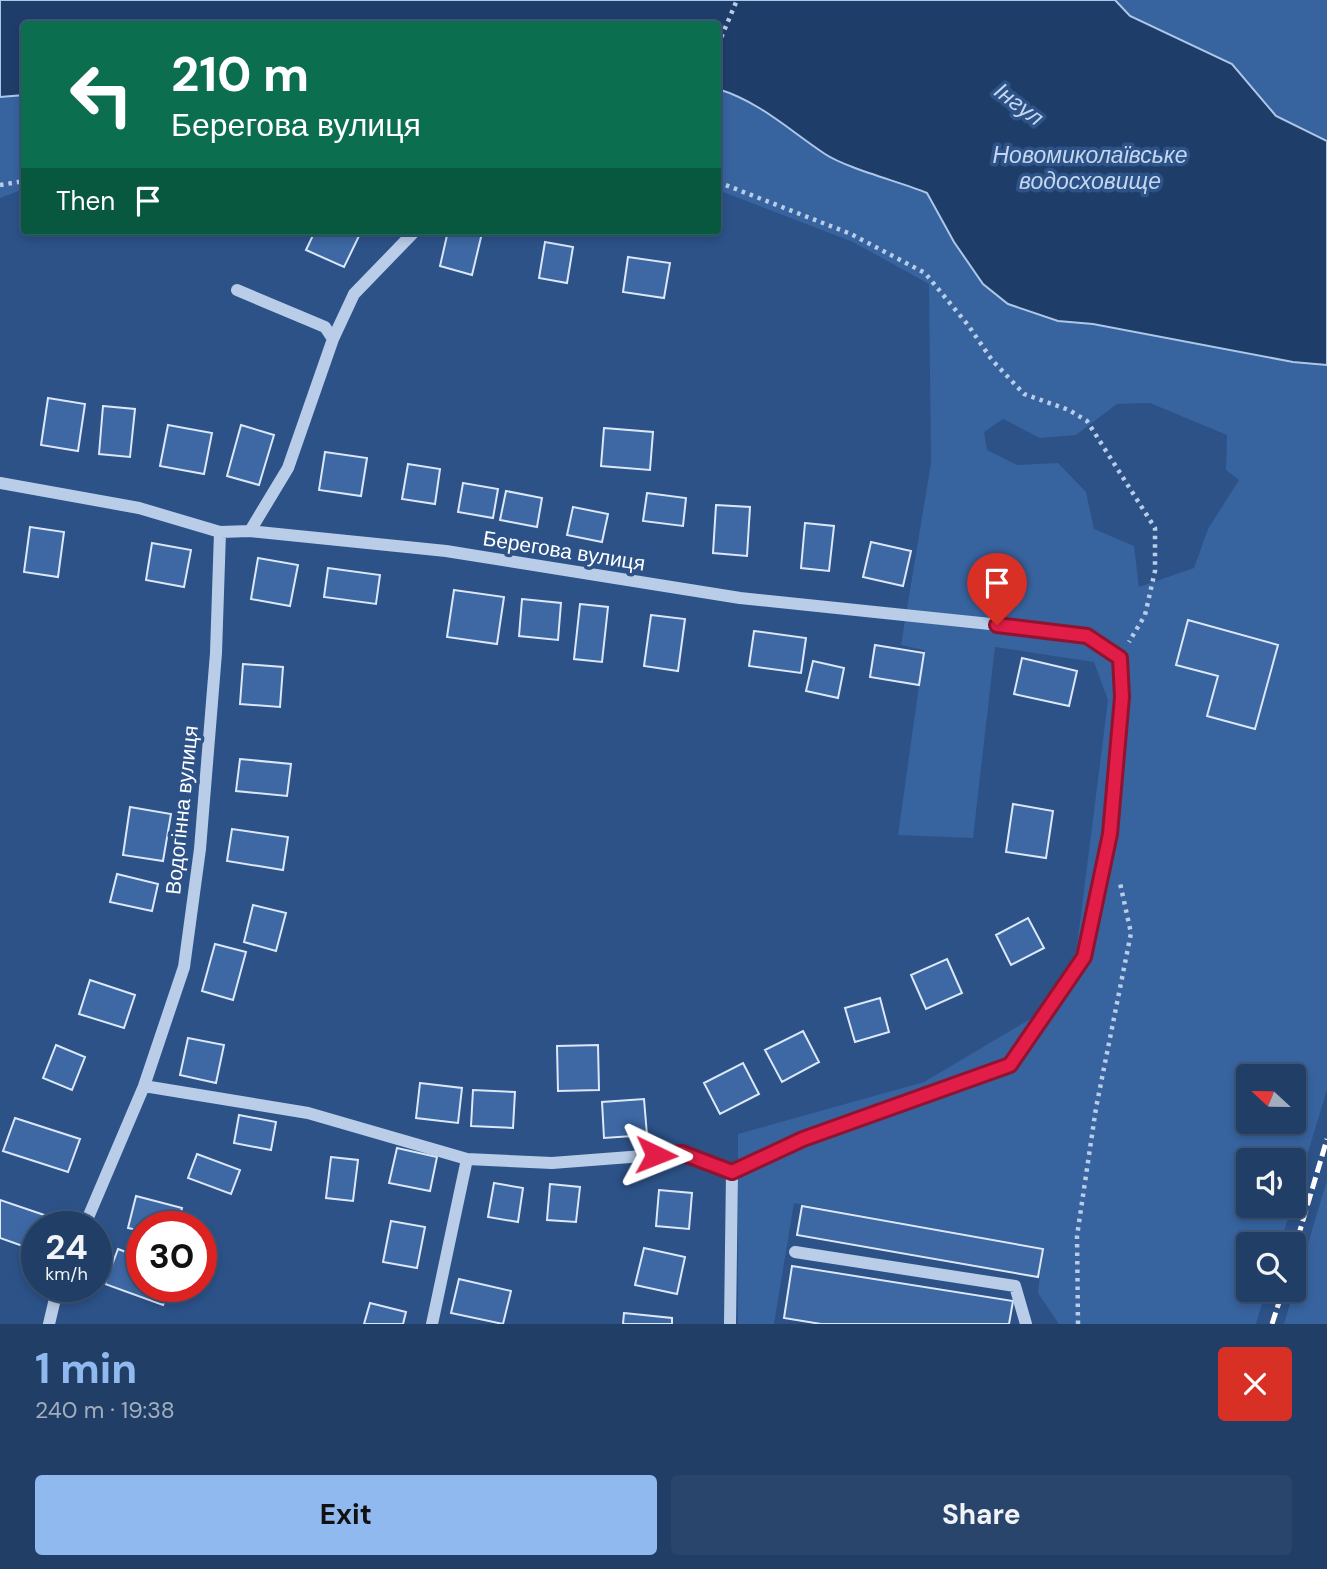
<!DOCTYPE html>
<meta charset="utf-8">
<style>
body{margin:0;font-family:"DM Sans",sans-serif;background:#29456c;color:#f1f3f6;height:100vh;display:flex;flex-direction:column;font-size:26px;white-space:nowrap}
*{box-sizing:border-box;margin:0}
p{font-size:23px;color:#a2aebf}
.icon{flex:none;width:38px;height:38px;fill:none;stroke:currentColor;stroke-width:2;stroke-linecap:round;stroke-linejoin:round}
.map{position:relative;height:1324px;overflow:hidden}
.drawer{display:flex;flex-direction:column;background:#213e66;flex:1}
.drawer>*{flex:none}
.guide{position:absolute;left:21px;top:21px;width:700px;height:214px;border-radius:7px;box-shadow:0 4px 10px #0003,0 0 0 2px #3e577a;background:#0b6e4f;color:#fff;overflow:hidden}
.needle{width:46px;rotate:292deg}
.controls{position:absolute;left:1236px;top:1064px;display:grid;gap:14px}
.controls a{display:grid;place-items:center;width:70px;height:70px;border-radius:7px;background:#213e66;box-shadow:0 4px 10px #0003,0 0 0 2px #3e577a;font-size:35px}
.speed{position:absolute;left:21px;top:1211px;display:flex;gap:14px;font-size:35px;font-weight:700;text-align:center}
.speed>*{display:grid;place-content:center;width:91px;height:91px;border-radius:50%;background:#213e66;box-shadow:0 4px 10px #0003,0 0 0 2px #3e577a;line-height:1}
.speed small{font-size:18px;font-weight:400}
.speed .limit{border:10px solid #d22;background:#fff;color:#111}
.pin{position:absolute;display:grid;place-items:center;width:60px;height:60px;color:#fff;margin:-72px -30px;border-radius:50% 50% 50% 0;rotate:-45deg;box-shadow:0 0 7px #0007}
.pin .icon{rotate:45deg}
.me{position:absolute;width:77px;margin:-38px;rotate:92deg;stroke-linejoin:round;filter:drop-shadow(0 0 5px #0008)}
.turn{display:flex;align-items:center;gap:24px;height:147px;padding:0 35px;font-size:32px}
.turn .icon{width:91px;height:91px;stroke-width:2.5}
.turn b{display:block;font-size:49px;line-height:60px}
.then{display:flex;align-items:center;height:66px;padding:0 35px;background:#0003;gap:14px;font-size:26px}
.round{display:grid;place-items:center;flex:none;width:74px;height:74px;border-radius:7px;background:#29456c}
.head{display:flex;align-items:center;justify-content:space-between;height:119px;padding:0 35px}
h1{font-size:42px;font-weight:700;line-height:52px;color:#90b9f0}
.action{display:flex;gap:14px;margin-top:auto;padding:14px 35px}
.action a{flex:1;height:80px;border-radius:7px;background:#90b9f0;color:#111;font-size:28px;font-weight:700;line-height:80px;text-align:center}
.action a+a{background:#29456c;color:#f1f3f6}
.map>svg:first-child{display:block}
</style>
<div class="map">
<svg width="1327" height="1324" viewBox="0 0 1327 1324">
<rect width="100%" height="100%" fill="#2c5288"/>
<path fill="#37639f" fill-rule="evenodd" d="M 1115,0 L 1327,0 L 1327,141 L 1276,116 L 1232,64 L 1130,16 Z
M 718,89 C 760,102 789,130 825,154 C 845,168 901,183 927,193 L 954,242 L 1058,321 L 1093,324 L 1293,362 L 1327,365 L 1327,1090 L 1293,1201 L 1293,1160 L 1248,1160 L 1248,1206 L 1292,1206 L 1280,1244 L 1248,1244 L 1248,1290 L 1266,1290 L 1256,1324 L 1059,1324 L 1038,1293 L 1043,1248 L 794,1203 L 774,1324 L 738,1324 L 738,1134 L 924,1082 L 1037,1015 L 1076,954 L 1108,700 L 1094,662 L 995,647 L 973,838 L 898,835 L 924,650 L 901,645 L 931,463 L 929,284 L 853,242 L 718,190 ZM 1150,403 L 1227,435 L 1226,470 L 1239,480 L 1208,529 L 1194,568 L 1139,587 L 1134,546 L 1094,529 L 1086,492 L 1058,463 L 1017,465 L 987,450 L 984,432 L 1003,419 L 1040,438 L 1076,435 L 1117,404 ZM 1248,1076 L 1293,1076 L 1293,1122 L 1248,1122 Z
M 24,95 L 24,189 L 0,198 L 0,97 Z
M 1327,1180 L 1327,1324 L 1284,1324 Z"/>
<path fill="#1f3d69" stroke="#aec7e8" stroke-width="2" d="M 0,0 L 1115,0 L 1130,16 L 1232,64 L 1276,116 L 1327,141 L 1327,365 L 1293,362 L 1093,324 L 1058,321 L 1008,304 L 983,284 L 954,242 L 927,193 C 900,182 846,168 825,154 C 789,130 760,102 718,89 L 718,24 L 24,24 L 24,95 L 0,97 Z"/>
<path fill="#3d68a4" stroke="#dce7f7" stroke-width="2" d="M 315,231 L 349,231 L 359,236 L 344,267 L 306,250 Z
M 448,231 L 482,233 L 472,275 L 440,266 Z
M 545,242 L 573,247 L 567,283 L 539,278 Z
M 628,257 L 670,263 L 664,298 L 623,292 Z
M 48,398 L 85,404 L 78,451 L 41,445 Z
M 103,406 L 135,409 L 130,457 L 99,454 Z
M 168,425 L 212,433 L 204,474 L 160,466 Z
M 241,425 L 274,435 L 259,485 L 227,476 Z
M 604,428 L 653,432 L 650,470 L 601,466 Z
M 325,452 L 367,458 L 361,496 L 319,490 Z
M 408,464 L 440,469 L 435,504 L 402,499 Z
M 463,483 L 498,489 L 493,518 L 458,512 Z
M 506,491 L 542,498 L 537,527 L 500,520 Z
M 647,493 L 686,498 L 683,526 L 643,521 Z
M 716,505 L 750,507 L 747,556 L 713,553 Z
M 573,507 L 608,514 L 602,542 L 567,535 Z
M 805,523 L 834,526 L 829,571 L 801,568 Z
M 30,527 L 64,532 L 58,577 L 24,572 Z
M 871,542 L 911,551 L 903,586 L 863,577 Z
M 152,543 L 191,550 L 184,587 L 146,580 Z
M 258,558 L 298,565 L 290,606 L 251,599 Z
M 328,568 L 380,575 L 376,604 L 324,597 Z
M 454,590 L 504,597 L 497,644 L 447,637 Z
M 522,599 L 561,603 L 558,640 L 519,636 Z
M 580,604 L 608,607 L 602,662 L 574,659 Z
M 651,615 L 685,619 L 678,671 L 644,666 Z
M 1188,620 L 1278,645 L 1255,729 L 1207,716 L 1218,676 L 1176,665 Z
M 754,631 L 806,638 L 801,673 L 749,666 Z
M 875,645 L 924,653 L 919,685 L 870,677 Z
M 1022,658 L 1077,671 L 1069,706 L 1014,694 Z
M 813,661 L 844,668 L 838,698 L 806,691 Z
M 243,664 L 283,667 L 280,707 L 240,704 Z
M 240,759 L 291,764 L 287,796 L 236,791 Z
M 1013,804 L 1053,811 L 1046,858 L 1006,852 Z
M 130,807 L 171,814 L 163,861 L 123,855 Z
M 232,829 L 288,837 L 283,870 L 227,861 Z
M 117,874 L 158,884 L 152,911 L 110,902 Z
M 253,905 L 286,913 L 276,951 L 244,942 Z
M 1028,918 L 1044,948 L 1011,965 L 996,935 Z
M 215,944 L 246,952 L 233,1000 L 202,991 Z
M 947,959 L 962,993 L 926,1009 L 911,975 Z
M 90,980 L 135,995 L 124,1028 L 79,1014 Z
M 880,998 L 889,1032 L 855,1042 L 845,1008 Z
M 803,1031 L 819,1062 L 782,1082 L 765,1050 Z
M 188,1038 L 224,1045 L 216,1083 L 180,1075 Z
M 56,1045 L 85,1057 L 72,1090 L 43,1078 Z
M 598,1045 L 599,1090 L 558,1091 L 557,1046 Z
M 743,1063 L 759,1094 L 720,1114 L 704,1083 Z
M 420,1083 L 462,1088 L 458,1123 L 416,1118 Z
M 473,1090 L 515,1092 L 513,1128 L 471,1126 Z
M 644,1099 L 647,1135 L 604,1138 L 602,1102 Z
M 239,1115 L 276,1122 L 271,1150 L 234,1143 Z
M 15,1118 L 80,1139 L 68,1172 L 3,1151 Z
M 397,1148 L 437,1157 L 430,1191 L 389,1183 Z
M 197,1154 L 240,1170 L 231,1194 L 188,1178 Z
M 331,1157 L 358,1160 L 353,1201 L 326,1198 Z
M 494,1183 L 523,1188 L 518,1222 L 488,1217 Z
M 550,1184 L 580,1187 L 576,1222 L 547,1220 Z
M 659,1190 L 692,1193 L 689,1229 L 656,1226 Z
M 136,1196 L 182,1208 L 177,1227 L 142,1227 L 142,1231 L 128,1228 Z
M 0,1200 L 56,1219 L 54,1227 L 37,1227 L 37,1251 L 0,1238 Z
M 802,1206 L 1043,1249 L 1038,1277 L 797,1235 Z
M 391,1221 L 425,1227 L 417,1268 L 383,1262 Z
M 644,1248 L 685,1257 L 677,1294 L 635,1285 Z
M 118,1249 L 142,1258 L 142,1286 L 170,1286 L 163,1305 L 105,1284 Z
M 792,1266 L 1013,1301 L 1009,1324 L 821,1324 L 784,1318 Z
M 459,1279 L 511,1291 L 503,1324 L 451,1313 Z
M 370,1303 L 406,1312 L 403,1324 L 364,1324 Z
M 624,1313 L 672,1318 L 672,1324 L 623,1324 Z"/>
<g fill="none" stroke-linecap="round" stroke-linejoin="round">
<path stroke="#b9cde8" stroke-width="4.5" stroke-dasharray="3.5 5" stroke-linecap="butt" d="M 718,45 L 737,0
M 718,182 L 851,234 L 925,273 L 968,325 L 992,360 L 1024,394 L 1069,410 L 1087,421 L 1155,528 L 1155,571 L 1145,615 L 1129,642
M 0,185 L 24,181
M 1078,1324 L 1077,1236 L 1096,1108 L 1131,933 L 1120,883"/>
<path stroke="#b9cde8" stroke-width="12" d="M 237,290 L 325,327 L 333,339
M 0,483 L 139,508 L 220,532 L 250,531 L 446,551 L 740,598 L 1048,630 L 1087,636 L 1120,658 L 1122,697 L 1110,834 L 1084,957 L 1010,1065 L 803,1139 L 732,1172 L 730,1324
M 250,531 L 288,468 L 333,339 L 354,294 L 415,231
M 144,1086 L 308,1113 L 467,1159 L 552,1163 L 682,1153 L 732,1172
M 84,1227 L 144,1086 L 184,967 L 200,849 L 216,653 L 220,532
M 795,1252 L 1015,1286 L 1026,1324
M 49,1324 L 58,1286
M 432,1324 L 467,1159"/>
<path stroke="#fff" stroke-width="5" stroke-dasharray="12 5" stroke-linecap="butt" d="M 1293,1254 L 1327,1139
M 1272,1324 L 1283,1290"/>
</g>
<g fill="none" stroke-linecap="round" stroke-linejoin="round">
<defs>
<path id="route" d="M 656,1155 L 682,1153 L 732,1172 L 803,1139 L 1010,1065 L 1084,957 L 1110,834 L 1122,697 L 1120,658 L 1087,636 L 997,625"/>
</defs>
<use href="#route" stroke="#92132f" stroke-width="18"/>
<use href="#route" stroke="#e11d48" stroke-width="12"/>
</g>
<g text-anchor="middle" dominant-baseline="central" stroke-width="7" stroke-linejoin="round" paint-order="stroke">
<g font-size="21" fill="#fff" stroke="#2c5288">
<text transform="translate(564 551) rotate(9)">Берегова вулиця</text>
<text transform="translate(182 810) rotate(-84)">Водогінна вулиця</text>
</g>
<g font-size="23" font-style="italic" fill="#c4d7ef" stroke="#2c5288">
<text transform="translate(1019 104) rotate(37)">Інгул</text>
<text x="1090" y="155">Новомиколаївське<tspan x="1090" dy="26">водосховище</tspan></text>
</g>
</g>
</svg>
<div class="controls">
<a><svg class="needle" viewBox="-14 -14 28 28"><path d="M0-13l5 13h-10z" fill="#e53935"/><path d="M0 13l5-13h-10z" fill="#a2aebf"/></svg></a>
<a><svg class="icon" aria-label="sound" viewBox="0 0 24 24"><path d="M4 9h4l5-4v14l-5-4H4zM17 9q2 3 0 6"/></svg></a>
<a><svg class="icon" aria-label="search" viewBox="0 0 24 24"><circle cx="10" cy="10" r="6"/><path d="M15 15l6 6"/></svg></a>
</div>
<div class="speed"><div>24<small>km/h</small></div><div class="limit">30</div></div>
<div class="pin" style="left:997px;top:625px;background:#d93025"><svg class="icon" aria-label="arrive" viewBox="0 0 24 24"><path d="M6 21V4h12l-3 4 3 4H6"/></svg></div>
<svg class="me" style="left:656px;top:1155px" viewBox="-20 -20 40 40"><path d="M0-17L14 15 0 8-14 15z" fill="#e11d48" stroke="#fff" stroke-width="4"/></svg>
<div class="guide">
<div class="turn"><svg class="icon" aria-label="left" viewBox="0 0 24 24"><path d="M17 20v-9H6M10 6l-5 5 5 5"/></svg><div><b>210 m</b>Берегова вулиця</div></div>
<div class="then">Then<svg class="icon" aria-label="arrive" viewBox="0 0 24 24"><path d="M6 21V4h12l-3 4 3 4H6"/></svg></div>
</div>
</div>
<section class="drawer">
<div class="head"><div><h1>1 min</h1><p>240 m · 19:38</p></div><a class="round" style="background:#d93025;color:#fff"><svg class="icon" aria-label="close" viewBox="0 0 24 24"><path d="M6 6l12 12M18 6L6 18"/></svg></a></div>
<div class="action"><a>Exit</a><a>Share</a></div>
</section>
